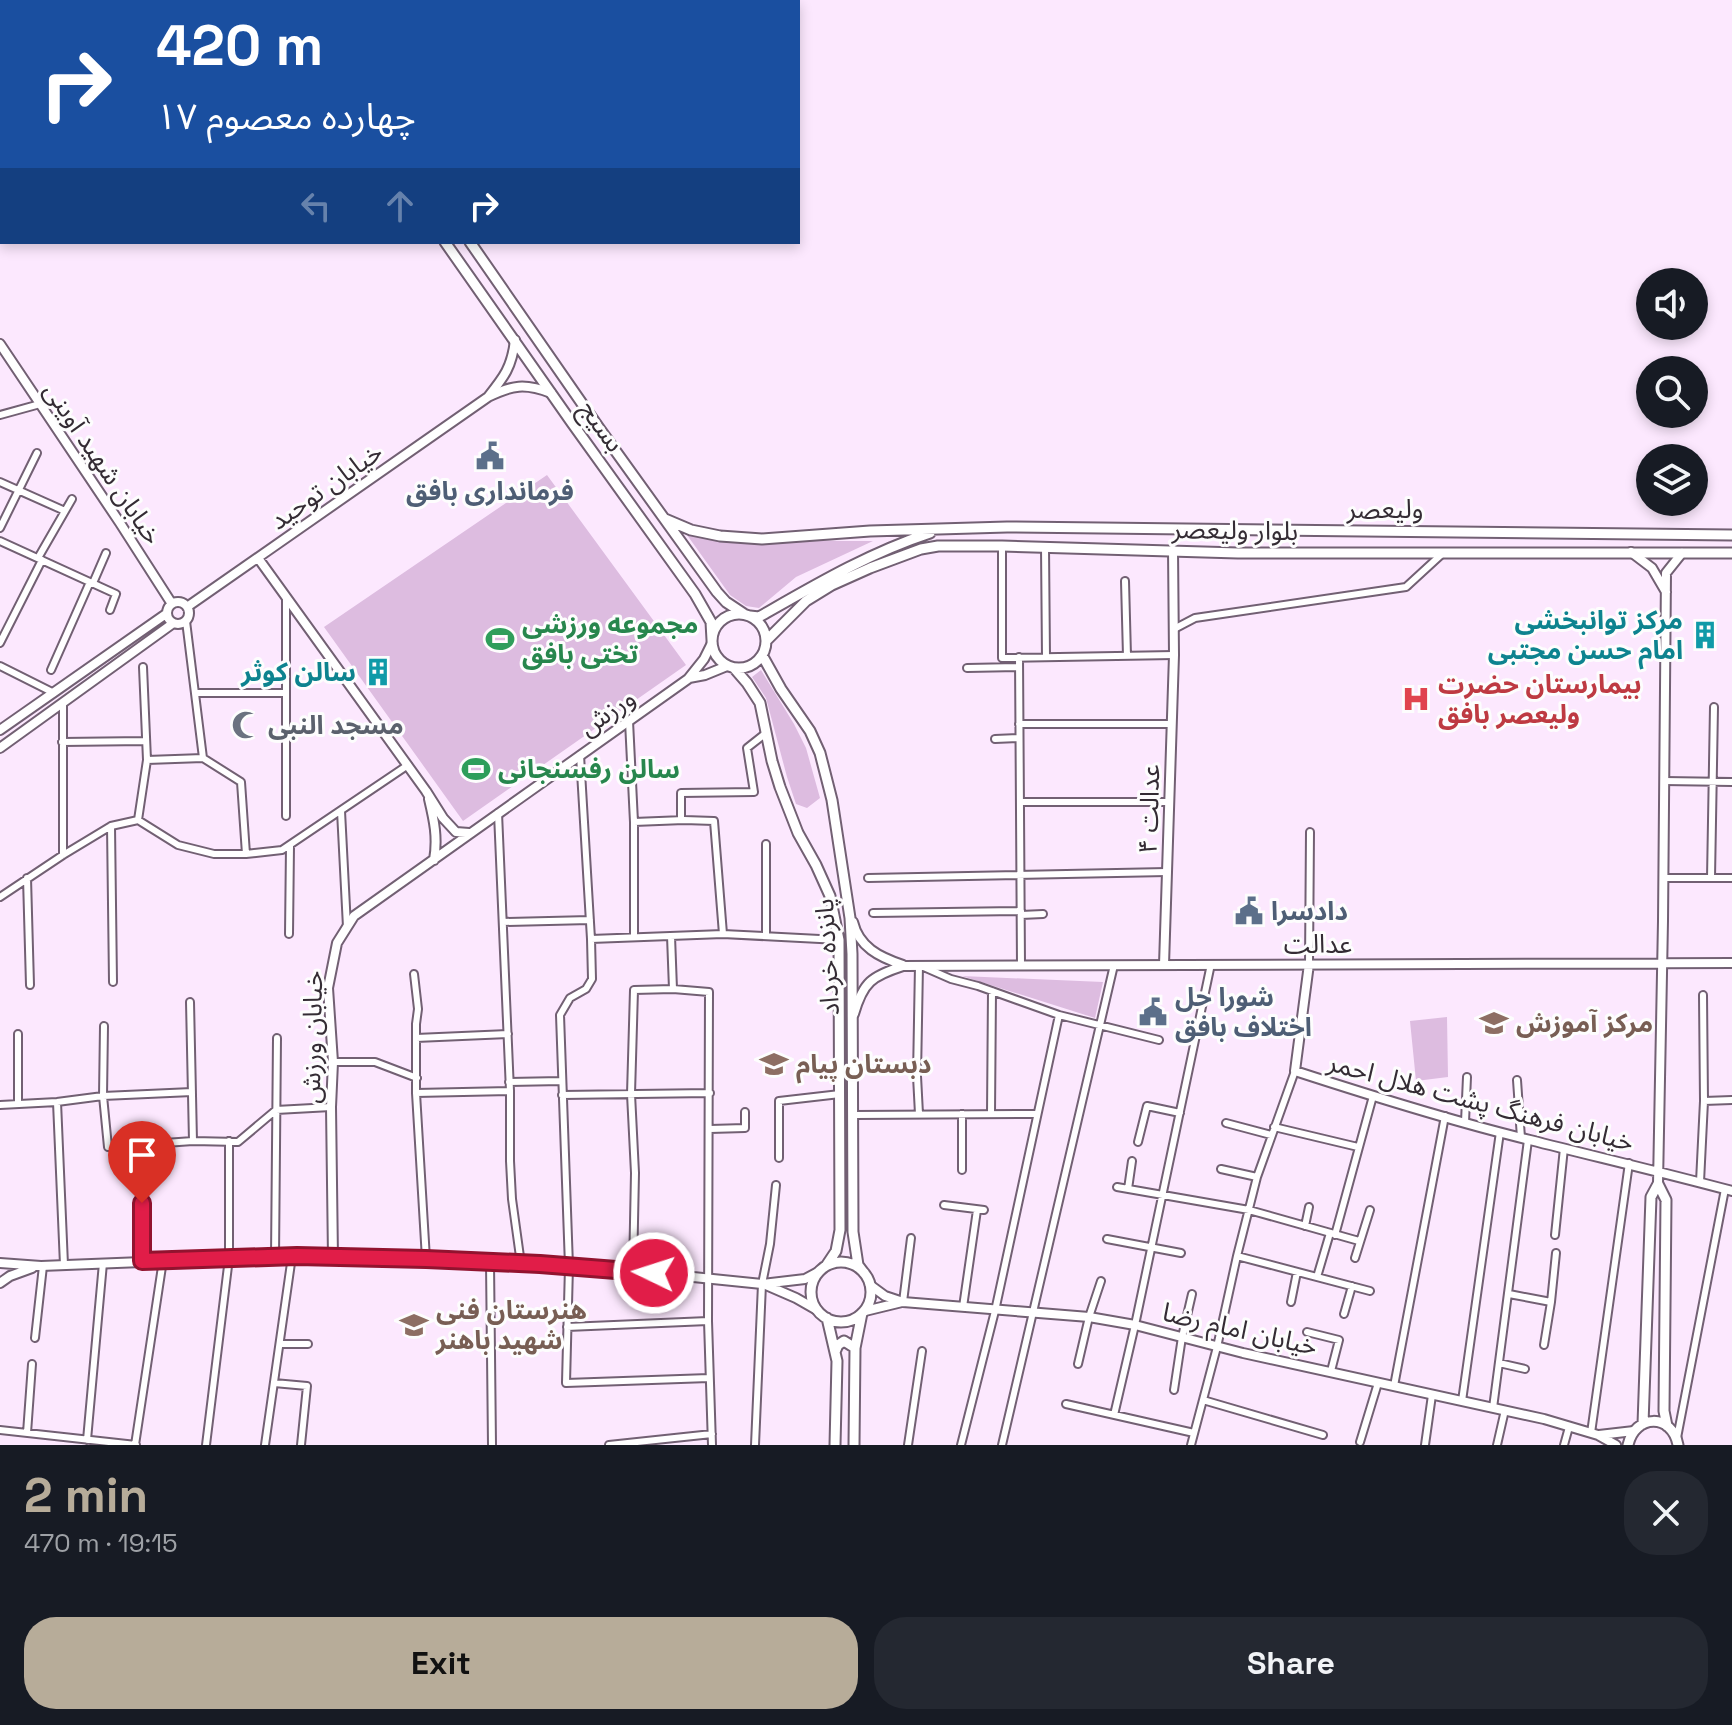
<!DOCTYPE html>
<meta charset="utf-8">
<style>
body{margin:0;font-family:"Space Grotesk","Noto Sans Arabic",sans-serif;background:#242831;color:#f1f3f6;height:100vh;display:flex;flex-direction:column;font-size:30px;white-space:nowrap}
*{box-sizing:border-box;margin:0}
p{font-size:26px;color:#9ea1a6}
.icon{flex:none;width:44px;height:44px;fill:none;stroke:currentColor;stroke-width:2;stroke-linecap:round;stroke-linejoin:round}
.map{position:relative;height:1445px;overflow:hidden}
.sheet{display:flex;flex-direction:column;background:#171b24;flex:1}
.sheet>*{flex:none}
.guide{position:absolute;left:0px;top:0px;width:800px;height:244px;box-shadow:0 4px 12px #0003;background:#1a4fa0;color:#fff;overflow:hidden}
.fabs{position:absolute;left:1636px;top:268px;display:grid;gap:16px}
.fabs a{display:grid;place-items:center;width:72px;height:72px;border-radius:50%;background:#171b24;box-shadow:0 4px 12px #0003;font-size:40px}
.pin{position:absolute;display:grid;place-items:center;width:68px;height:68px;color:#fff;margin:-82px -34px;border-radius:50% 50% 50% 0;rotate:-45deg;box-shadow:0 0 8px #0007}
.pin .icon{rotate:45deg}
.me{position:absolute;width:88px;margin:-44px;rotate:274deg;stroke-linejoin:round;filter:drop-shadow(0 0 6px #0008)}
.turn{display:flex;align-items:center;gap:28px;height:168px;padding:0 24px;font-size:36px}
.turn .icon{width:104px;height:104px;stroke-width:2.5}
.turn b{display:block;font-size:56px;line-height:68px}
.lanes{display:flex;align-items:center;height:76px;padding:0 24px;background:#0003;justify-content:center;gap:40px;direction:ltr}
.lanes .off{opacity:.35}
.round{display:grid;place-items:center;flex:none;width:84px;height:84px;border-radius:32px;background:#242831}
.headline{display:flex;align-items:center;justify-content:space-between;height:136px;padding:0 24px}
h1{font-size:48px;font-weight:800;line-height:60px;color:#b7ac99}
.primary-button{display:flex;gap:16px;margin-top:auto;padding:16px 24px}
.primary-button a{flex:1;height:92px;border-radius:32px;background:#b7ac99;color:#111;font-size:32px;font-weight:800;line-height:92px;text-align:center}
.primary-button a+a{background:#242831;color:#f1f3f6}
.map>svg:first-child{display:block}
</style>
<div class="map">
<svg width="1732" height="1445" viewBox="0 0 1732 1445">
<rect width="100%" height="100%" fill="#fce8fe"/>
<path fill="#ddbce0" d="M 547,475 L 686,665 L 463,821 L 324,627 Z
M 687,535 L 841,541 L 873,541 L 796,577 L 759,608 L 746,606 L 730,595 Z
M 761,670 L 794,724 L 806,748 L 820,798 L 807,808 L 796,804 L 787,777 L 766,698 L 752,677 Z
M 962,976 L 1103,982 L 1095,1018 Z
M 1447,1017 L 1448,1077 L 1416,1081 L 1410,1021 Z"/>
<g fill="none" stroke-linecap="round" stroke-linejoin="round">
<defs>
<path id="minor" d="M 252,0 L 254,2
M 325,0 L 326,2
M 30,2 L 31,0
M 0,415 L 40,404
M 0,482 L 65,511
M 0,528 L 37,453
M 0,541 L 116,594 L 110,610
M 1002,546 L 1002,658 L 1174,655
M 1045,547 L 1046,657
M 38,558 L 72,499
M 1125,581 L 1127,656
M 93,583 L 106,553
M 186,621 L 203,758 L 241,782 L 246,854
M 1174,629 L 1195,618 L 1406,587 L 1443,553
M 0,643 L 42,560
M 1019,657 L 1021,965
M 0,666 L 54,693
M 967,668 L 1019,667
M 51,670 L 90,582
M 196,693 L 285,693
M 63,703 L 63,855
M 629,721 L 634,822 L 634,937
M 1019,724 L 1172,724
M 995,739 L 1019,738
M 62,742 L 146,741
M 580,755 L 591,939 L 592,979 L 586,989 L 570,998 L 560,1015 L 569,1266 L 566,1383 L 709,1378
M 147,760 L 203,758
M 1664,781 L 1732,782
M 1020,802 L 1169,802
M 341,811 L 347,927
M 498,813 L 510,1091 L 510,1161 L 512,1199 L 521,1264
M 286,816 L 286,599
M 138,820 L 147,760 L 143,667
M 681,820 L 681,793 L 754,792 L 747,748 L 766,733
M 634,822 L 684,820 L 714,821 L 723,934
M 111,826 L 113,982
M 766,844 L 766,935
M 27,878 L 30,985
M 868,878 L 1167,872
M 1663,878 L 1732,878
M 1711,878 L 1714,707
M 0,897 L 63,855 L 111,826 L 138,820 L 178,845 L 214,854 L 246,854 L 282,850 L 408,765
M 873,913 L 1021,911
M 1021,915 L 1043,914
M 503,922 L 590,920
M 289,934 L 290,846
M 671,936 L 673,989 L 709,992 L 708,1321 L 712,1445
M 591,939 L 723,934 L 839,940
M 1309,964 L 1310,832
M 414,974 L 418,1009 L 416,1024 L 416,1093 L 426,1259
M 190,1002 L 193,1141
M 18,1034 L 18,1104
M 416,1038 L 508,1034
M 333,1062 L 375,1062 L 417,1078
M 1517,1080 L 1521,1138
M 509,1082 L 562,1081
M 192,1092 L 103,1096 L 108,1147 L 193,1141 L 238,1142 L 276,1110 L 331,1107
M 416,1093 L 510,1091
M 562,1095 L 710,1093
M 1704,1101 L 1732,1100
M 57,1102 L 64,1265
M 0,1105 L 57,1102 L 103,1096 L 104,1026
M 919,1114 L 917,1076 L 919,965 L 951,979 L 978,986 L 1059,1015 L 1159,1040
M 962,1114 L 962,1170
M 991,1114 L 992,991
M 854,1115 L 1036,1114
M 1465,1122 L 1467,1077
M 1226,1123 L 1271,1135
M 1274,1127 L 1358,1147
M 710,1129 L 745,1128 L 745,1112
M 1138,1142 L 1147,1106 L 1180,1113
M 142,1144 L 142,1261
M 779,1158 L 779,1101 L 840,1094
M 1221,1169 L 1257,1177
M 1700,1182 L 1704,1101 L 1703,995
M 1117,1187 L 1249,1210 L 1359,1241
M 1128,1189 L 1132,1161
M 944,1205 L 984,1210
M 1305,1226 L 1309,1207
M 1335,1235 L 1373,1096
M 1555,1235 L 1564,1148
M 1107,1239 L 1181,1253
M 1237,1256 L 1370,1291
M 275,1257 L 277,1038
M 1355,1258 L 1370,1210
M 490,1263 L 492,1445
M 633,1271 L 635,1173 L 631,1094 L 634,990 L 673,989
M 1317,1277 L 1330,1233
M 1509,1294 L 1551,1302 L 1556,1253
M 903,1302 L 911,1238
M 1291,1302 L 1297,1272
M 963,1307 L 977,1210
M 1344,1314 L 1352,1286
M 567,1327 L 708,1321
M 1307,1332 L 1339,1340 L 1331,1371
M 35,1338 L 43,1266
M 280,1344 L 308,1344
M 1544,1345 L 1551,1302
M 1499,1363 L 1525,1369
M 1078,1364 L 1089,1317 L 1101,1281
M 274,1383 L 307,1386 L 301,1445
M 1394,1386 L 1445,1116
M 1174,1390 L 1182,1337 L 1192,1294
M 1203,1400 L 1323,1435
M 1462,1401 L 1500,1132
M 1066,1404 L 1194,1433
M 1493,1408 L 1528,1140
M 1114,1415 L 1135,1325 L 1211,964
M 0,1430 L 136,1445
M 27,1433 L 32,1364
M 1591,1433 L 1629,1163
M 1677,1438 L 1725,1189
M 87,1440 L 103,1263
M 1360,1442 L 1378,1383
M 135,1445 L 163,1260
M 206,1445 L 229,1258 L 229,1141
M 265,1445 L 292,1256
M 609,1445 L 712,1434
M 755,1445 L 762,1284 L 770,1244 L 776,1185
M 908,1445 L 922,1351
M 961,1445 L 995,1311 L 1059,1015
M 1002,1445 L 1114,965
M 1191,1445 L 1217,1347 L 1237,1256 L 1257,1177 L 1295,1071
M 1425,1445 L 1432,1395
M 1497,1445 L 1505,1410
M 1564,1445 L 1569,1427"/>
<path id="tertiary" d="M 0,5 L 2,8
M 0,194 L 2,192
M 515,340 C 512,367 504,377 488,397 C 512,385 525,383 551,393
M 0,344 L 120,523 L 172,604
M 1631,552 L 1652,568 L 1666,592
M 258,558 L 426,791 L 443,818 L 456,832 L 469,833
M167 613a11 11 0 1 1 22 0a11 11 0 1 1-22 0Z
M 187,607 L 488,397
M 689,678 L 705,675 L 727,666
M 0,730 L 166,614
M 0,748 L 172,624
M 429,799 C 434,820 438,838 434,860
M 853,922 C 859,947 879,957 903,965
M 1309,964 L 1295,1071 C 1372,1096 1451,1121 1530,1140 C 1597,1157 1665,1173 1732,1191
M 1164,965 L 1174,655 L 1173,550
M 854,1014 C 863,982 872,976 903,966 L 1732,963
M 1658,1184 L 1663,921 L 1666,573 L 1682,553
M 333,1258 L 331,1107 L 333,1062 L 328,988 L 337,943 L 354,916 L 688,679 L 704,659 L 712,643
M 0,1263 L 41,1266 L 297,1256 L 426,1259 L 540,1264 L 654,1273 L 762,1284 L 805,1279 L 820,1271
M 0,1283 L 10,1276 L 32,1268
M 766,1285 L 796,1298 L 817,1310
M 870,1285 L 885,1296 L 903,1302 L 1089,1317 L 1135,1325 L 1243,1353 L 1544,1419 L 1598,1435 L 1616,1445
M 865,1311 L 902,1302
M 1599,1435 L 1634,1431"/>
<path id="secondary" d="M 280,0 L 282,2
M 304,0 L 305,2
M 445,242 L 572,423 L 695,594 L 711,622 L 712,640
M 470,242 L 599,428 L 717,592 L 726,602 L 744,614
M 665,519 L 691,530 L 720,536 L 762,539 L 870,531 L 1007,527 L 1732,535
M712 641a27 27 0 1 1 54 0a27 27 0 1 1-54 0Z
M 750,616 L 759,617 C 815,585 869,553 930,533
M 766,641 L 806,601 L 832,585 L 870,568 L 921,549 L 938,546 L 1002,546 L 1238,553 L 1732,553
M 762,655 L 781,689 L 810,731 L 820,753 L 832,800 L 850,918 L 852,954 L 853,1232 L 858,1265 L 864,1273
M 734,668 L 747,683 L 760,703 L 772,761 L 780,787 L 798,833 L 816,865 L 830,896 L 839,940 L 840,1230 L 836,1251 L 826,1266
M 1658,1184 L 1666,1200 L 1664,1411 L 1667,1426
M811 1292a30 30 0 1 1 60 0a30 30 0 1 1-60 0Z
M 827,1318 L 837,1361 L 835,1445
M 835,1352 L 838,1345 L 844,1341 L 855,1348
M 1643,1424 L 1651,1197 L 1658,1184
M 854,1445 L 855,1348 L 862,1313
M 1628,1445 C 1635,1414 1672,1413 1678,1445"/>
</defs>
<use href="#minor" stroke="#726073" stroke-width="10"/>
<use href="#tertiary" stroke="#726073" stroke-width="12"/>
<use href="#secondary" stroke="#726073" stroke-width="13"/>
<use href="#minor" stroke="#fff" stroke-width="6"/>
<use href="#tertiary" stroke="#fff" stroke-width="8"/>
<use href="#secondary" stroke="#fff" stroke-width="9"/>
</g>
<g fill="none" stroke-linecap="round" stroke-linejoin="round">
<defs>
<path id="route" d="M 142,1203 L 142,1261 L 297,1256 L 426,1259 L 540,1264 L 654,1273"/>
</defs>
<use href="#route" stroke="#92132f" stroke-width="20"/>
<use href="#route" stroke="#e11d48" stroke-width="14"/>
</g>
<defs>
<symbol id="civic-bare" viewBox="-9 -9 18 18"><path d="M-.6-6.5H3V-4.5H.6V-3L4-1V1h2V6H-6V1h2V-1L-.6-3ZM-1.2 2.5V6h2.4V2.5Z" fill="#5c6f8a" stroke="#fdfdfd" stroke-width="2.5" paint-order="stroke"/></symbol>
<symbol id="building-bare" viewBox="-9 -9 18 18"><path d="M-4-6H4V6H1V3H-1V6H-4ZM-2.5-4.3h1.7v1.8h-1.7ZM.8-4.3h1.7v1.8H.8ZM-2.5-1h1.7V.8h-1.7ZM.8-1h1.7V.8H.8Z" fill="#0f9aa8" stroke="#fdfdfd" stroke-width="2.5" paint-order="stroke"/></symbol>
<symbol id="stadium-bare" viewBox="-9 -9 18 18"><path d="M0-5a6.5 5 0 1 0 0 10a6.5 5 0 1 0 0-10ZM-3.5-1.8h7v3.6h-7Z" fill="#2e9e5b" stroke="#fdfdfd" stroke-width="2.5" paint-order="stroke"/></symbol>
<symbol id="hospital-bare" viewBox="-9 -9 18 18"><path d="M-5-5h3v3.5h4V-5h3V5h-3V1.5h-4V5h-3Z" fill="#e0444e" stroke="#fdfdfd" stroke-width="2.5" paint-order="stroke"/></symbol>
<symbol id="mosque-bare" viewBox="-9 -9 18 18"><path d="M3.5-4.9A6 6 0 1 0 3.5 4.9A5 5 0 1 1 3.5-4.9Z" fill="#6b7280" stroke="#fdfdfd" stroke-width="2.5" paint-order="stroke"/></symbol>
<symbol id="school-bare" viewBox="-9 -9 18 18"><path d="M0-5L7-2L0 1L-7-2ZM-4 1L0 2.5L4 1V4Q0 6-4 4Z" fill="#8d6e63" stroke="#fdfdfd" stroke-width="2.5" paint-order="stroke"/></symbol>
</defs>
<g fill-rule="evenodd">
<use href="#civic-bare" x="470" y="436" width="40" height="40"/>
<use href="#building-bare" x="1685" y="615" width="40" height="40"/>
<use href="#stadium-bare" x="480" y="619" width="40" height="40"/>
<use href="#building-bare" x="358" y="652" width="40" height="40"/>
<use href="#hospital-bare" x="1396" y="679" width="40" height="40"/>
<use href="#mosque-bare" x="226" y="705" width="40" height="40"/>
<use href="#stadium-bare" x="456" y="749" width="40" height="40"/>
<use href="#civic-bare" x="1229" y="891" width="40" height="40"/>
<use href="#civic-bare" x="1133" y="992" width="40" height="40"/>
<use href="#school-bare" x="1474" y="1003" width="40" height="40"/>
<use href="#school-bare" x="754" y="1044" width="40" height="40"/>
<use href="#school-bare" x="394" y="1305" width="40" height="40"/>
</g>
<g text-anchor="middle" dominant-baseline="central" stroke-width="6" stroke-linejoin="round" paint-order="stroke">
<g font-size="26" fill="#342c34" stroke="#fdfdfd">
<text transform="translate(602 426) rotate(54)">بسیج</text>
<text transform="translate(103 463) rotate(56)">خیابان شهید آوینی</text>
<text transform="translate(326 486) rotate(-35)">خیابان توحید</text>
<text x="1385" y="509">ولیعصر</text>
<text transform="translate(1235 530) rotate(1)">بلوار ولیعصر</text>
<text transform="translate(607 712) rotate(-35)">ورزش</text>
<text transform="translate(1149 809) rotate(-88)">عدالت ۴</text>
<text x="1318" y="944">عدالت</text>
<text transform="translate(827 957) rotate(-93)">پانزده خرداد</text>
<text transform="translate(312 1037) rotate(-89)">خیابان ورزش</text>
<text transform="translate(1481 1102) rotate(15)">خیابان فرهنگ پشت هلال احمر</text>
<text transform="translate(1240 1329) rotate(13)">خیابان امام رضا</text>
</g>
<g font-size="26" font-weight="bold" fill="#4e5e75" stroke="#fdfdfd" text-anchor="start">
<text x="490" y="491" text-anchor="middle">فرمانداری بافق</text>
<text x="1271" y="911">دادسرا</text>
<text x="1175" y="997">شورا حل<tspan x="1175" dy="30">اختلاف بافق</tspan></text>
</g>
<g font-size="26" font-weight="bold" fill="#0d838f" stroke="#fdfdfd" text-anchor="end">
<text x="1683" y="620">مرکز توانبخشی<tspan x="1683" dy="30">امام حسن مجتبی</tspan></text>
<text x="356" y="672">سالن کوثر</text>
</g>
<g font-size="26" font-weight="bold" fill="#27864d" stroke="#fdfdfd" text-anchor="start">
<text x="522" y="624">مجموعه ورزشی<tspan x="522" dy="30">تختی بافق</tspan></text>
<text x="498" y="769">سالن رفسنجانی</text>
</g>
<g font-size="26" font-weight="bold" fill="#be3a42" stroke="#fdfdfd" text-anchor="start">
<text x="1438" y="684">بیمارستان حضرت<tspan x="1438" dy="30">ولیعصر بافق</tspan></text>
</g>
<g font-size="26" font-weight="bold" fill="#5b616d" stroke="#fdfdfd" text-anchor="start">
<text x="268" y="725">مسجد النبی</text>
</g>
<g font-size="26" font-weight="bold" fill="#785e54" stroke="#fdfdfd" text-anchor="start">
<text x="1516" y="1023">مرکز آموزش</text>
<text x="796" y="1064">دبستان پیام</text>
<text x="436" y="1310">هنرستان فنی<tspan x="436" dy="30">شهید باهنر</tspan></text>
</g>
</g>
</svg>
<div class="fabs">
<a><svg class="icon" aria-label="sound" viewBox="0 0 24 24"><path d="M4 9h4l5-4v14l-5-4H4zM17 9q2 3 0 6"/></svg></a>
<a><svg class="icon" aria-label="search" viewBox="0 0 24 24"><circle cx="10" cy="10" r="6"/><path d="M15 15l6 6"/></svg></a>
<a><svg class="icon" aria-label="layers" viewBox="0 0 24 24"><path d="M12 4l9 5-9 5-9-5zM3 14l9 5 9-5"/></svg></a>
</div>
<div class="pin" style="left:142px;top:1203px;background:#d93025"><svg class="icon" aria-label="arrive" viewBox="0 0 24 24"><path d="M6 21V4h12l-3 4 3 4H6"/></svg></div>
<svg class="me" style="left:654px;top:1273px" viewBox="-20 -20 40 40"><circle r="17" fill="#e11d48" stroke="#fff" stroke-width="3"/><path d="M0-11L8 9 0 5-8 9z" fill="#fff"/></svg>
<div class="guide">
<div class="turn"><svg class="icon" aria-label="right" viewBox="0 0 24 24"><path d="M7 20v-9h11M14 6l5 5-5 5"/></svg><div><b>420 m</b>چهارده معصوم ۱۷</div></div>
<div class="lanes"><svg class="icon off" aria-label="left" viewBox="0 0 24 24"><path d="M17 20v-9H6M10 6l-5 5 5 5"/></svg><svg class="icon off" aria-label="ahead" viewBox="0 0 24 24"><path d="M12 20V5M6 11l6-6 6 6"/></svg><svg class="icon" aria-label="right" viewBox="0 0 24 24"><path d="M7 20v-9h11M14 6l5 5-5 5"/></svg></div>
</div>
</div>
<section class="sheet">
<div class="headline"><div><h1>2 min</h1><p>470 m · 19:15</p></div><a class="round"><svg class="icon" aria-label="close" viewBox="0 0 24 24"><path d="M6 6l12 12M18 6L6 18"/></svg></a></div>
<div class="primary-button"><a>Exit</a><a>Share</a></div>
</section>
